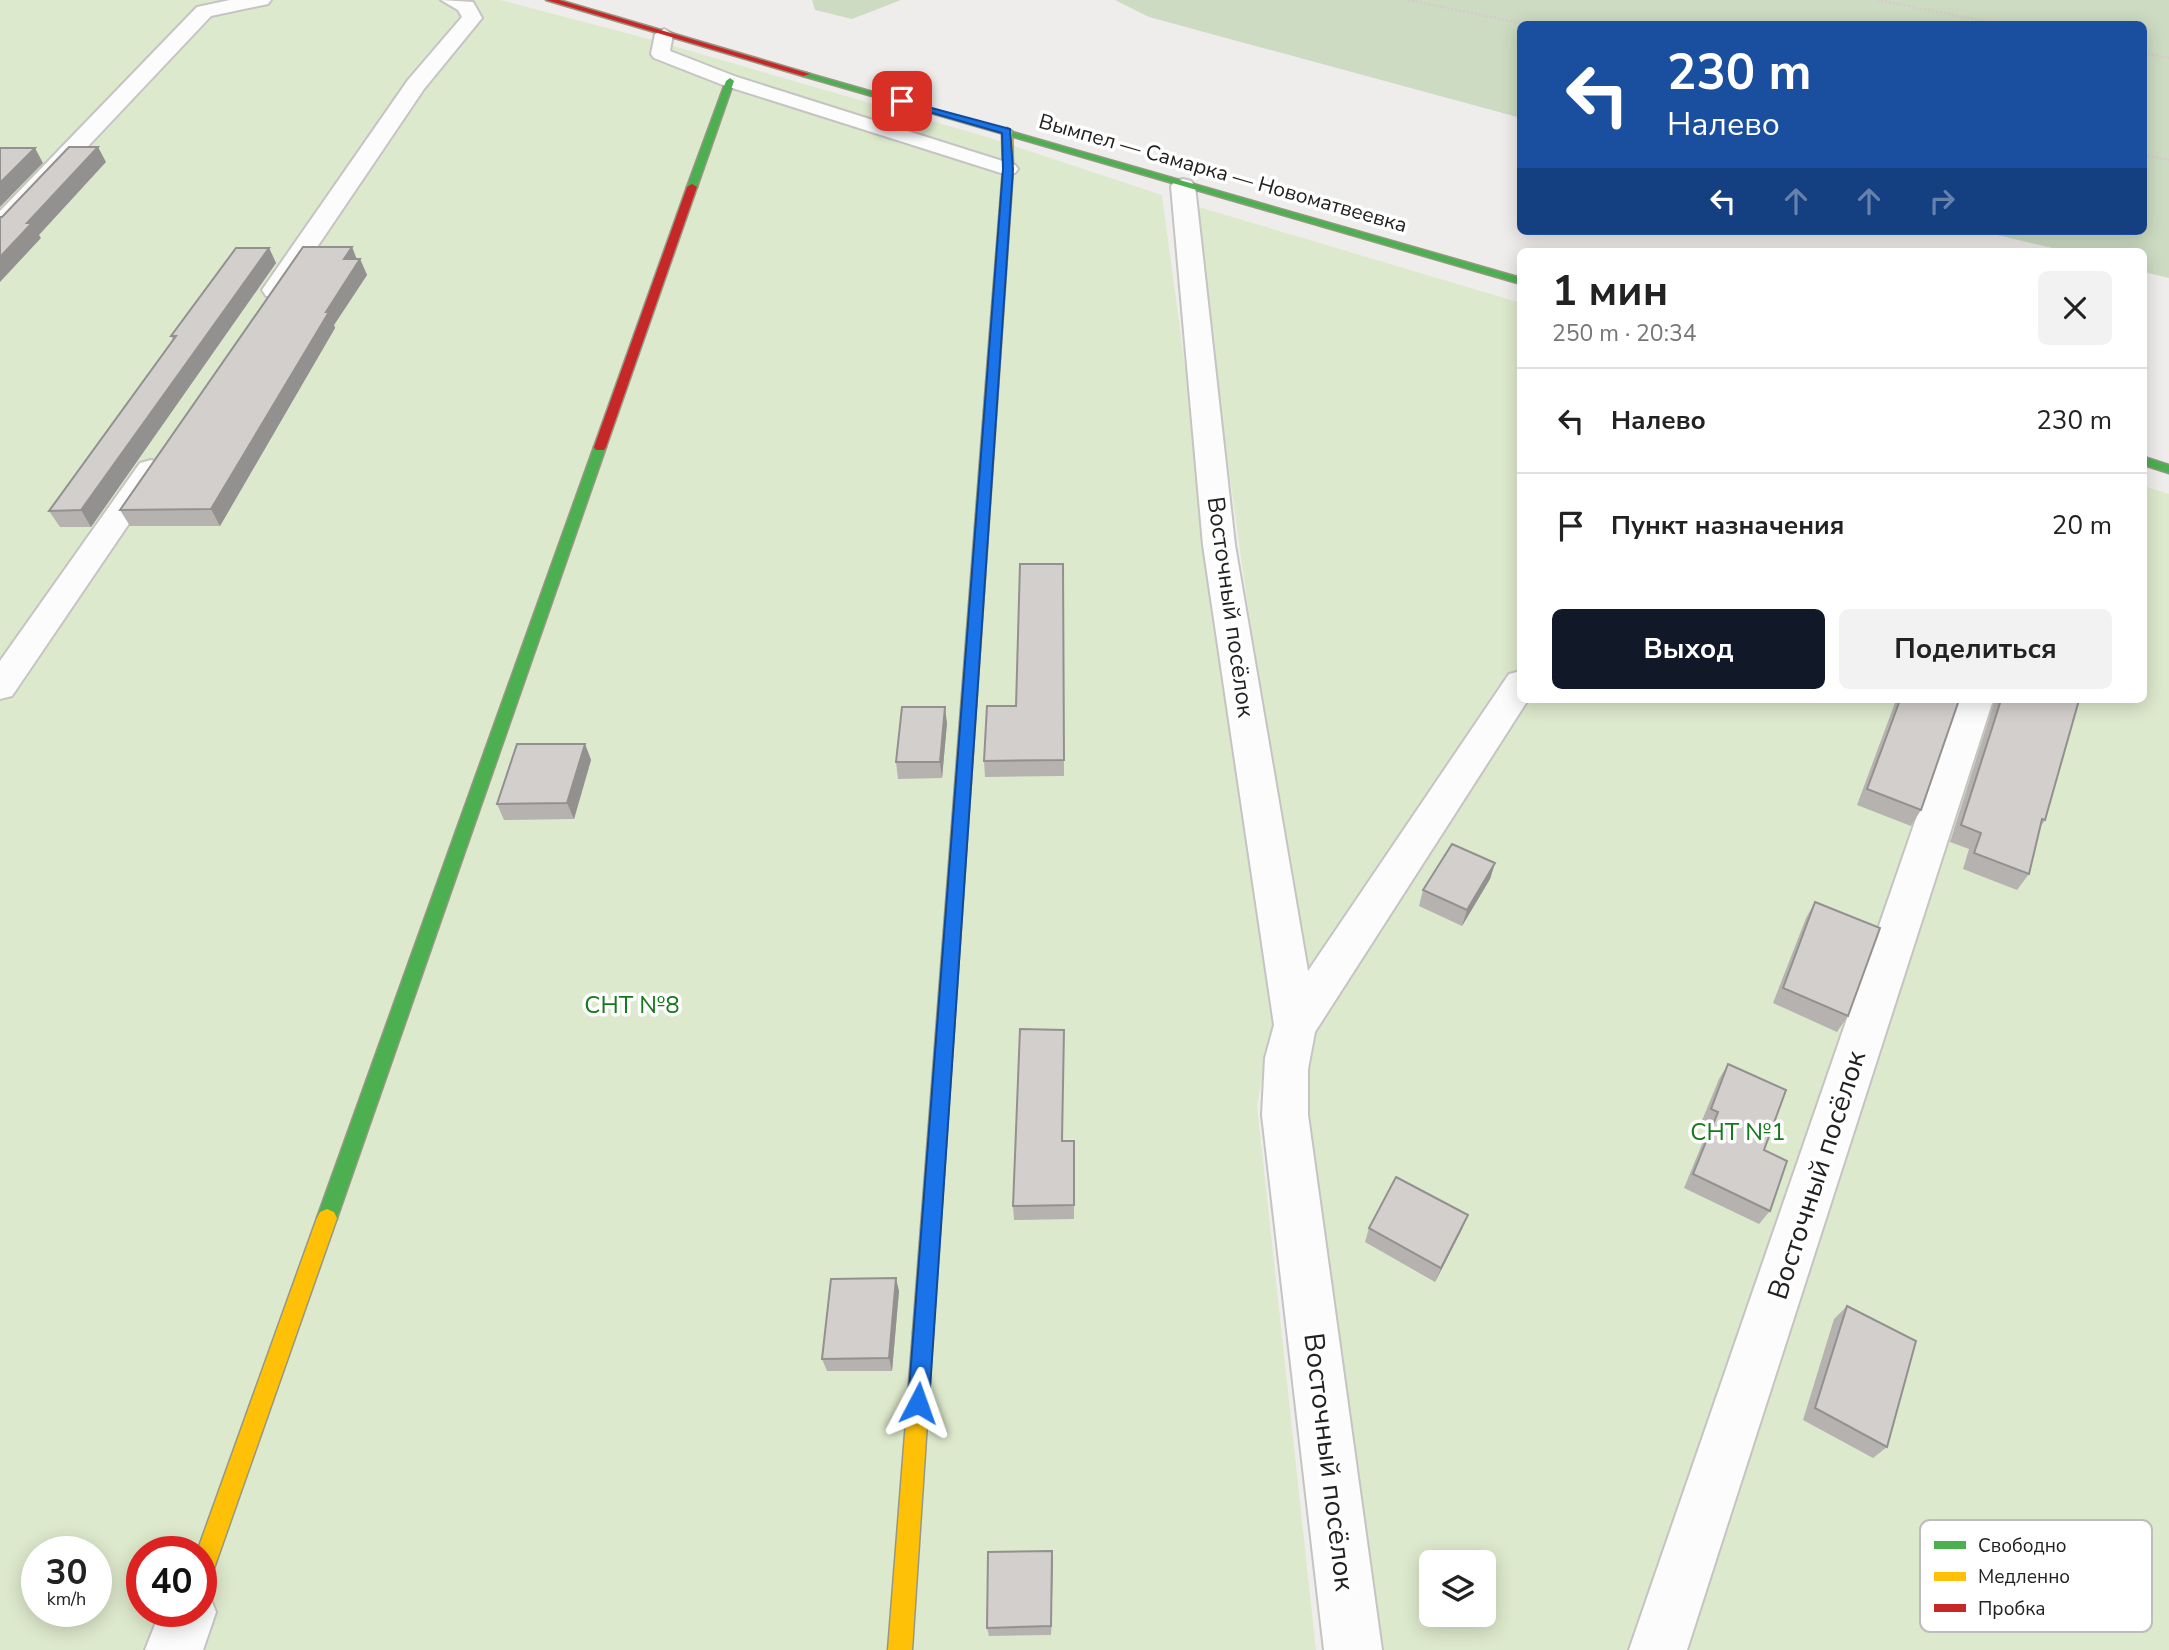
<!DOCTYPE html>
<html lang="ru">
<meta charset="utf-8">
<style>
body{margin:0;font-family:"Nunito Sans",sans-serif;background:#f2f2f2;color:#222;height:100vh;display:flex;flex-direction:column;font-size:26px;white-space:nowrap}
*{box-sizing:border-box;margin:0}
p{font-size:23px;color:#767676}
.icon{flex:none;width:38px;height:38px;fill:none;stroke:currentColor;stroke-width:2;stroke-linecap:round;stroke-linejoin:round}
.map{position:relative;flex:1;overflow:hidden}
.sheet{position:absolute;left:1517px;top:248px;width:630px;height:455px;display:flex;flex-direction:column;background:#fff;border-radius:10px;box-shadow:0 4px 18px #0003}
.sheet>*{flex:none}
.top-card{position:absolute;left:1517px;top:21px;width:630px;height:214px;border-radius:10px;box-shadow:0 4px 18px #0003;background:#1a4fa0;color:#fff;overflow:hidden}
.tools{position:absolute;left:1419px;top:1550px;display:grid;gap:14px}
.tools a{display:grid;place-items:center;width:77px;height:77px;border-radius:10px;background:#fff;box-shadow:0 4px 18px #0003;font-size:35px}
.speed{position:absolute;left:21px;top:1536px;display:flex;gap:14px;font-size:35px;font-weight:700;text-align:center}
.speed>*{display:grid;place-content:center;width:91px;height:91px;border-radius:50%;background:#fff;box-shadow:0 4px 18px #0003;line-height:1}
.speed small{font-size:18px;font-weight:400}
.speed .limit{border:10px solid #d22;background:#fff;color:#111}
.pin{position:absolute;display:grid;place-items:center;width:60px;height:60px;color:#fff;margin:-30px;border-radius:14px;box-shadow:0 4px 10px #0006}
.me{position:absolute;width:77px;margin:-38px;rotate:4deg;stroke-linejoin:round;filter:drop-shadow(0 0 5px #0008)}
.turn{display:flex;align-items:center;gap:24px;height:147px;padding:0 35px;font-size:32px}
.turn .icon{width:91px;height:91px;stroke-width:2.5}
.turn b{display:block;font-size:49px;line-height:60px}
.lanes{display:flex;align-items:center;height:66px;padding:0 35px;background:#0003;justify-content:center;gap:35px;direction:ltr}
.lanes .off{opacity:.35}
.round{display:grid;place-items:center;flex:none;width:74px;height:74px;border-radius:10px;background:#f2f2f2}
.head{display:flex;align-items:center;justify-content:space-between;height:119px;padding:0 35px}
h1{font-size:42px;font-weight:700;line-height:52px}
.button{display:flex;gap:14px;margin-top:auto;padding:14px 35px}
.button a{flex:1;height:80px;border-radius:10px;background:#111827;color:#fff;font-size:28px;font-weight:700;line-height:80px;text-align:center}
.button a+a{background:#f2f2f2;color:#222}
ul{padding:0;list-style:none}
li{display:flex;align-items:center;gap:21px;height:105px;padding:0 35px;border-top:2px solid #e0e0e0}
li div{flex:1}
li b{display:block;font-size:26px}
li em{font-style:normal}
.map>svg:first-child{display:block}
</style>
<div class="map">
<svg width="2169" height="1650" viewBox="0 0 2169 1650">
<rect width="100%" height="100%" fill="#efedeb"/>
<path fill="#dde9cc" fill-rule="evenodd" d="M 0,0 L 500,0 L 649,39 L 987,137 L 1162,195 L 1273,1020 L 1257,1105 L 1316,1650 L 0,1650 ZM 37,1552 L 96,1552 L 96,1612 L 37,1612 ZM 142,1552 L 201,1552 L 201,1612 L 142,1612 Z
M 1192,205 L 1521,303 L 1521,700 L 2144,700 L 2144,486 L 2169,494 L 2169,1650 L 1359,1650 L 1302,1128 L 1298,966 ZM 1432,1563 L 1484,1563 L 1484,1615 L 1432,1615 Z"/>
<path fill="#ccdbc2" d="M 812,0 L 901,0 L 852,19 L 815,10 Z
M 1115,0 L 2169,0 L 2169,278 L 2144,272 L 2144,252 L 2069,252 L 1980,231 L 2144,231 L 2144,24 L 1521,24 L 1521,118 L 1149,17 Z"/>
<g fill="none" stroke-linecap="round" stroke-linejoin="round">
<defs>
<path id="lane" d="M 664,29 L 673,34 L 670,51 L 737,77 L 1015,165 L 1018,169 L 1015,173 L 1001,173 L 723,85 L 654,58 L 651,54 L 655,34 Z"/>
<path id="street" d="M 230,0 L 271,0 L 268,4 L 211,16 L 9,230 L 0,232 L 0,211 L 197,7 Z
M 441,0 L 473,2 L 482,18 L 424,89 L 284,296 L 266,296 L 262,290 L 408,80 L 462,17 L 458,10 Z
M 1183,179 L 1191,181 L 1195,186 L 1235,545 L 1308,971 L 1509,674 L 1521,671 L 1521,700 L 1528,700 L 1315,1032 L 1308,1069 L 1308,1115 L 1382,1650 L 1324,1650 L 1262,1115 L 1265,1058 L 1274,1025 L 1203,545 L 1171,186 L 1175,181 Z
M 151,460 L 162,463 L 166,469 L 12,696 L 0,699 L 0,661 L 140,463 Z
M 1957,700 L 1993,700 L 1687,1650 L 1629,1650 Z
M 201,1589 L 208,1592 L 216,1612 L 203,1650 L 145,1650 L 160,1612 L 201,1612 Z"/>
<path id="fast" d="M 803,72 L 1521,278 L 1521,284 L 803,76 Z
M 730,78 L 734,81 L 697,187 L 689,189 L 687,187 L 726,81 Z
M 994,355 L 1000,358 L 933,1332 L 930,1339 L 923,1342 L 916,1339 L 913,1332 L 988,358 Z
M 600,443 L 606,447 L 337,1218 L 334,1224 L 327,1227 L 320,1224 L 317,1218 L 594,447 Z
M 2144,457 L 2169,465 L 2169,473 L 2144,465 Z"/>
<path id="slow" d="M 1007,128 L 1012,131 L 1013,169 L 1000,358 L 994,361 L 988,358 L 1003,169 L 1002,131 Z
M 327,1209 L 334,1212 L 337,1218 L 212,1574 L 209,1582 L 201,1585 L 201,1552 L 197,1552 L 317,1218 L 320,1212 Z
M 923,1322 L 930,1325 L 933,1332 L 912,1650 L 888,1650 L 913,1332 L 916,1325 Z"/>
<path id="jam" d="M 546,0 L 559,0 L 810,74 L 803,76 Z
M 692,184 L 697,187 L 606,447 L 604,450 L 596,450 L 594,447 L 687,187 Z"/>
</defs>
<use href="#lane" stroke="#c5c4c3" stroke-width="4"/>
<use href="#street" stroke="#c5c4c3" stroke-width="4"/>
<use href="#fast" stroke="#979884" stroke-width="3"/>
<use href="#slow" stroke="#979884" stroke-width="3"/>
<use href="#jam" stroke="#979884" stroke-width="3"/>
<path stroke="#d7cac9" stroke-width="2.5" stroke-dasharray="2 2" stroke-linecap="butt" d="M 1408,0 L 1525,24
M 1877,0 L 2000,24
M 2144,53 L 2169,58
M 2144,155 L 2169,160"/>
<use href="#lane" fill="#fdfcfc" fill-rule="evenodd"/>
<use href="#street" fill="#fdfcfc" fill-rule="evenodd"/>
<use href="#fast" fill="#4caf50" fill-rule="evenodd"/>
<use href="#slow" fill="#ffc107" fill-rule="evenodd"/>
<use href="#jam" fill="#c62828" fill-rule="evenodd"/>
</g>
<path fill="#b5b2b0" d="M 352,247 L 357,259 L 360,259 L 367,275 L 334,325 L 335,328 L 220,526 L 130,526 L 120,510 Z
M 269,248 L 276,263 L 91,527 L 60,527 L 49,511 L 173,340 L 171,336 Z
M 1063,564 L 1064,776 L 985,777 L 984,761 L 1016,706 Z
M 1896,700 L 1959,700 L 1921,810 L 1911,826 L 1857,805 Z
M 1995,700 L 2079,700 L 2045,820 L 2041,826 L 2029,874 L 2017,890 L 1963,869 L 1969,849 L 1950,842 Z
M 947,723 L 942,778 L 898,779 L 896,762 Z
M 585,744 L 591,760 L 574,819 L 504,820 L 497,804 Z
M 1495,863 L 1490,879 L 1462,926 L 1419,906 L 1423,890 Z
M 1815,902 L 1848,1016 L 1837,1032 L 1773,1003 L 1806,918 Z
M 1728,1064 L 1764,1150 L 1770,1211 L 1759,1224 L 1684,1188 L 1709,1127 L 1701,1123 L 1719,1079 Z
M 1063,1141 L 1074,1141 L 1074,1219 L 1014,1220 L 1013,1206 Z
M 1369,1228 L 1462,1229 L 1435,1282 L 1365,1242 Z
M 899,1291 L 892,1371 L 827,1371 L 822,1359 Z
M 1847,1306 L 1887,1447 L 1873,1458 L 1803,1420 L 1834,1319 Z
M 1052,1551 L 1051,1635 L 989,1636 L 987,1628 Z"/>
<path fill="#939190" d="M 98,147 L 106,162 L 39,235 L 41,238 L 0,282 L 0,257 L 27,223 Z
M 35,148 L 43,163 L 0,207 L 0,183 Z
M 352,247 L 358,263 L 360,259 L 367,275 L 334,325 L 335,328 L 220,526 L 211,509 L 326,312 L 344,259 Z
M 269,248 L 276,263 L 91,527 L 81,510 Z
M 945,707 L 947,723 L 942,778 L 940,762 Z
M 585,744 L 591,760 L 574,819 L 567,803 Z
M 1495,863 L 1490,879 L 1462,926 L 1467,910 Z
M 1468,1215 L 1462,1229 L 1435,1282 L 1441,1268 Z
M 896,1278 L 899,1291 L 892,1371 L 889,1358 Z
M 1052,1551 L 1053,1561 L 1051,1635 L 1051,1626 Z"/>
<path fill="#d2cfcd" stroke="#939190" stroke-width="2" d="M 69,147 L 98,147 L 27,223 L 32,223 L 0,257 L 0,217 L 2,217 Z
M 0,148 L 35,148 L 0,183 Z
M 303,247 L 352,247 L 344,259 L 360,259 L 326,312 L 329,312 L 211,509 L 120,510 Z
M 236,248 L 269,248 L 81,510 L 49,511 L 176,336 L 171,336 Z
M 1020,564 L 1063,564 L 1064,760 L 984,761 L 987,706 L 1016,706 Z
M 1900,700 L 1959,700 L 1921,810 L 1867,789 Z
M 2001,700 L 2079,700 L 2045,820 L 2042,819 L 2029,874 L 1974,853 L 1981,833 L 1961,825 Z
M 902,707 L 945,707 L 940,762 L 896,762 Z
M 517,744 L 585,744 L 567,803 L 497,804 Z
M 1452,844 L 1495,863 L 1467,910 L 1423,890 Z
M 1815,902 L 1880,928 L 1848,1016 L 1783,988 Z
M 1020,1029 L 1064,1030 L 1062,1141 L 1074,1141 L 1074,1205 L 1013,1206 Z
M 1728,1064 L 1786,1090 L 1764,1150 L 1787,1161 L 1770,1211 L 1693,1174 L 1718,1112 L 1711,1109 Z
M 1396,1177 L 1468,1215 L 1441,1268 L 1369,1228 Z
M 896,1278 L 889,1358 L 822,1359 L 831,1279 Z
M 1847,1306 L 1916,1341 L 1887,1447 L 1815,1408 Z
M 1052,1551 L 1051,1626 L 987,1628 L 988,1552 Z"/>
<path fill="#1a73e8" stroke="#114b97" stroke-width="2" d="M 898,99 L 1010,129 L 1013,169 L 929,1403 L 926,1411 L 918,1414 L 911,1411 L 908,1403 L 1003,169 L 1002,133 L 898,103 Z"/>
<g text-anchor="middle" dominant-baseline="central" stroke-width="7" stroke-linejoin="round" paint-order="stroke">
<g font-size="21" fill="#212121" stroke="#fff">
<text transform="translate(1223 173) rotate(16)">Вымпел — Самарка — Новоматвеевка</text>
</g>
<g font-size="24" fill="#212121" stroke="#fff">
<text transform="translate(1231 607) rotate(82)">Восточный посёлок</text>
</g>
<g font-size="24" fill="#15791a" stroke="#fff">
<text x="632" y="1005">СНТ №8</text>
<text x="1738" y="1132">СНТ №1</text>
</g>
<g font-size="28" fill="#212121" stroke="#fff">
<text transform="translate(1817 1175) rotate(-72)">Восточный посёлок</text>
<text transform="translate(1329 1462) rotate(83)">Восточный посёлок</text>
</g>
</g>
<rect x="1920" y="1520" width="232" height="112" rx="10" fill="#fff" stroke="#bcbcbc" stroke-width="2"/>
<rect x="1934" y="1541" width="32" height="8" fill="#4caf50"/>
<rect x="1934" y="1572" width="32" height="9" fill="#ffc107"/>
<rect x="1934" y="1604" width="32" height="8" fill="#c62828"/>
<g font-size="19" fill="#212121">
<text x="1978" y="1552">Свободно</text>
<text x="1978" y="1583">Медленно</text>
<text x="1978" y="1615">Пробка</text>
</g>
</svg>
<div class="tools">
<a><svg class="icon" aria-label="layers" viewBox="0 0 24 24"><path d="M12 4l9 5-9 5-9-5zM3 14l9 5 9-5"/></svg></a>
</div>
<div class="speed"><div>30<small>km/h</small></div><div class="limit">40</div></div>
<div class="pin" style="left:902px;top:101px;background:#d93025"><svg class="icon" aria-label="arrive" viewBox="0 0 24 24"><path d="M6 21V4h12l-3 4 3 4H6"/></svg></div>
<svg class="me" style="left:918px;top:1403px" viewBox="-20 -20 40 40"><path d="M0-17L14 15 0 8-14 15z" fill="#1a73e8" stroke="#fff" stroke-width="4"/></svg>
<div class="top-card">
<div class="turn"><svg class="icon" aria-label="left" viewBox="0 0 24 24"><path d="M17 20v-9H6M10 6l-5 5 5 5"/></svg><div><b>230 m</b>Налево</div></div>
<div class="lanes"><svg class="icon" aria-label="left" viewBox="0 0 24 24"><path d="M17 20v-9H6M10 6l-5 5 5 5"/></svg><svg class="icon off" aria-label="ahead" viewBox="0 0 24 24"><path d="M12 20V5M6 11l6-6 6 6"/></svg><svg class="icon off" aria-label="ahead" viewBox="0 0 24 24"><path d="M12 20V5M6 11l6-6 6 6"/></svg><svg class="icon off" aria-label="right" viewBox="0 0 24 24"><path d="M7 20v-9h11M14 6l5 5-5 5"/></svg></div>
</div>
<section class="sheet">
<div class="head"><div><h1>1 мин</h1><p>250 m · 20:34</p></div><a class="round"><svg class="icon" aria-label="close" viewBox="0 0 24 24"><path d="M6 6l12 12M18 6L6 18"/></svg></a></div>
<ul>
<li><svg class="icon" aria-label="left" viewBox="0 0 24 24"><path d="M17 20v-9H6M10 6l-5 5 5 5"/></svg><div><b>Налево</b></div><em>230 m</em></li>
<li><svg class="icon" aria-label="arrive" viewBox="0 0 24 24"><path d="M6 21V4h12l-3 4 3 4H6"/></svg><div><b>Пункт назначения</b></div><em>20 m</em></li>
</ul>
<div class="button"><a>Выход</a><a>Поделиться</a></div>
</section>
</div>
